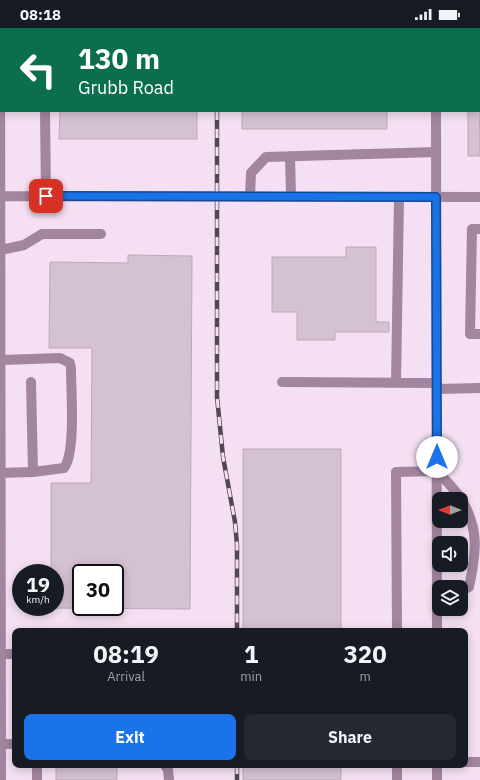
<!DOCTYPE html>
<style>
body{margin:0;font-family:"IBM Plex Sans",sans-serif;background:#242831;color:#f1f3f6;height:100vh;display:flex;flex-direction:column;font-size:15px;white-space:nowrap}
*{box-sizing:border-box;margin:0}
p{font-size:13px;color:#9ea1a6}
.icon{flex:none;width:22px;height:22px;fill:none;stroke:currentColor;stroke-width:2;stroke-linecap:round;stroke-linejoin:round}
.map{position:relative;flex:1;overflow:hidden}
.panel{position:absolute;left:12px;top:600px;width:456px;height:140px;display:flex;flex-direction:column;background:#171b24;border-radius:8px;box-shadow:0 2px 10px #0003}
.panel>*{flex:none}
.top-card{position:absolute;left:0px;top:0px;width:480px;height:84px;box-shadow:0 2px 10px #0003;background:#0b6e4f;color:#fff;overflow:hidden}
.needle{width:26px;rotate:270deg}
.controls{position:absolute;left:432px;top:464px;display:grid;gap:8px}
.controls a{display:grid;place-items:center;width:36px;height:36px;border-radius:8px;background:#171b24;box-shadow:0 2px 10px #0003;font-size:20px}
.speed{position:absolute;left:12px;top:536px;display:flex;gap:8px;font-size:20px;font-weight:700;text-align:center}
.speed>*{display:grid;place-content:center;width:52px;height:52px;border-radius:50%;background:#171b24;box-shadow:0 2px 10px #0003;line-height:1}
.speed small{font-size:10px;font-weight:400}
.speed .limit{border:2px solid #111;border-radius:6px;background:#fff;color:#111}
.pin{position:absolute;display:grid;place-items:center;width:34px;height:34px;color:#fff;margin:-17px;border-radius:8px;box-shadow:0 2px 6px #0006}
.me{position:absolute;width:44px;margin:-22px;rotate:0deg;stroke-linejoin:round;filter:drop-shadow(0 0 3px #0008)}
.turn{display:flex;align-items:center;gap:14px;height:84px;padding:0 12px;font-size:18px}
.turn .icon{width:52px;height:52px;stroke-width:2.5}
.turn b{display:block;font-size:28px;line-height:34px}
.eta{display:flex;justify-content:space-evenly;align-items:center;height:68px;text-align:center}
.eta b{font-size:24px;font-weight:800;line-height:28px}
.button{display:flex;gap:8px;margin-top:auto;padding:8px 12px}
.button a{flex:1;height:46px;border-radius:8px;background:#1a73e8;color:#fff;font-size:16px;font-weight:800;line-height:46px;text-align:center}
.button a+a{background:#242831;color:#f1f3f6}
.status{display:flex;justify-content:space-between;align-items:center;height:28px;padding:0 20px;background:#171b24;direction:ltr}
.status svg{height:11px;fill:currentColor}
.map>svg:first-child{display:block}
</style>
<div class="status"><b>08:18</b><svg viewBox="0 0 49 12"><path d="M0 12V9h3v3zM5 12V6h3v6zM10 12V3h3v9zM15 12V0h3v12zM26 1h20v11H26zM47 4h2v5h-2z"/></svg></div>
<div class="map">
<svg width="480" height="752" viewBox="0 0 480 752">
<rect width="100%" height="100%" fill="#f4e0f2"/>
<path fill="#d4c1d2" stroke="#bca8ba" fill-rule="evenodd" d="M 177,0 L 197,0 L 197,1 L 177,1 Z
M 242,0 L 388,0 L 242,1 Z
M 479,65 L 480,128 L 468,128 L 468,83 L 479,83 Z
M 60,83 L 197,83 L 197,111 L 59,111 Z
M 242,83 L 387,83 L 387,101 L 242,101 Z
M 346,219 L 376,219 L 376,294 L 389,294 L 389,304 L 335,304 L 335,312 L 297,312 L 297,284 L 272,284 L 272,229 L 346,229 Z
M 128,227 L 192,228 L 190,581 L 51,580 L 55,579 L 55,545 L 51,545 L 51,455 L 91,455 L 92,320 L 49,320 L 50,234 L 128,235 ZM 81,545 L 115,545 L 115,579 L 81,579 Z
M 243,421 L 341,421 L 341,603 L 243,603 Z
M 56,737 L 117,737 L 117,752 L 56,752 Z
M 243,737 L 341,737 L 341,752 L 243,752 Z"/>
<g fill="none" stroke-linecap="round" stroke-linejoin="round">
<path stroke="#a2859f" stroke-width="10" d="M 0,0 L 1,752
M 436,0 L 436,1
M 45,83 L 46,168
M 436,83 L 437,603
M 290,128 L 291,168
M 0,168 L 480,169
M 250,168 L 251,145 L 266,129 L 436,124
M 480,201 L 472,201 L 470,306 L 480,306
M 1,222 L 24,217 L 42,206 L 101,206
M 1,332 L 60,330 L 70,335 L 71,341 C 71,363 76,424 64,440 L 33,444
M 282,354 L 437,355
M 396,355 L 399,169
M 437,361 L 480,360
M 0,445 L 33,444 L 31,354
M 397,603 L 396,444 L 437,443 C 445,452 455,461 461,471 C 480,501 476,526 469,559 L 461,563
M 1,626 L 15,626
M 1,716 L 15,716
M 465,734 L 480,734
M 37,737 L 37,752
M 165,737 L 168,742 L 169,752
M 397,737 L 397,752
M 437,737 L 437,752"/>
<defs>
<path id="rail" d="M 218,1 L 218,0
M 217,83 L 217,369 L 223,429 L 235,494 L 237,517 L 237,603
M 237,737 L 237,752"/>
</defs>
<use href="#rail" stroke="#524851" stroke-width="4.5"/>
<use href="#rail" stroke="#f4e0f2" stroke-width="3" stroke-dasharray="9" stroke-linecap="butt"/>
</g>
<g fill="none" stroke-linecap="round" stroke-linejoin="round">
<defs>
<path id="route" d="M 46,168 L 436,169 L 437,429"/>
</defs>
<use href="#route" stroke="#114b97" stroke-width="10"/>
<use href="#route" stroke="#1a73e8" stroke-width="7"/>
</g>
</svg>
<div class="controls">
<a><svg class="needle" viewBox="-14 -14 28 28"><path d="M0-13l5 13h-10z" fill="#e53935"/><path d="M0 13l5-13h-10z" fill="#9ea1a6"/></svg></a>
<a><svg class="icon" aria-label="sound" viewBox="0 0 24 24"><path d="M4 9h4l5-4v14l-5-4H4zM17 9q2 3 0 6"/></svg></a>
<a><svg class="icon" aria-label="layers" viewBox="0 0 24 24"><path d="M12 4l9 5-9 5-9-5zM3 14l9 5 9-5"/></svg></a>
</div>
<div class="speed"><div>19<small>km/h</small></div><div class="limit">30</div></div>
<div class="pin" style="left:46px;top:168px;background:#d93025"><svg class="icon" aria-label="arrive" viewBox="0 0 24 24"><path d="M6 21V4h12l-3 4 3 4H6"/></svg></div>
<svg class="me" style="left:437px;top:429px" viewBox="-20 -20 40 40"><circle r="19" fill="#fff"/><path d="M0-13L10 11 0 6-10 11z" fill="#1a73e8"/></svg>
<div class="top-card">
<div class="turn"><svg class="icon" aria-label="left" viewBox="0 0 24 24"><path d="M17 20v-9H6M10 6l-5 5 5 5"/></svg><div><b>130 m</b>Grubb Road</div></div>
</div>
<section class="panel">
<div class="eta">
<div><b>08:19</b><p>Arrival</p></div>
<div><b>1</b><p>min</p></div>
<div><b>320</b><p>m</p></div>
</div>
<div class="button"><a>Exit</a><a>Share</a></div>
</section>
</div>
